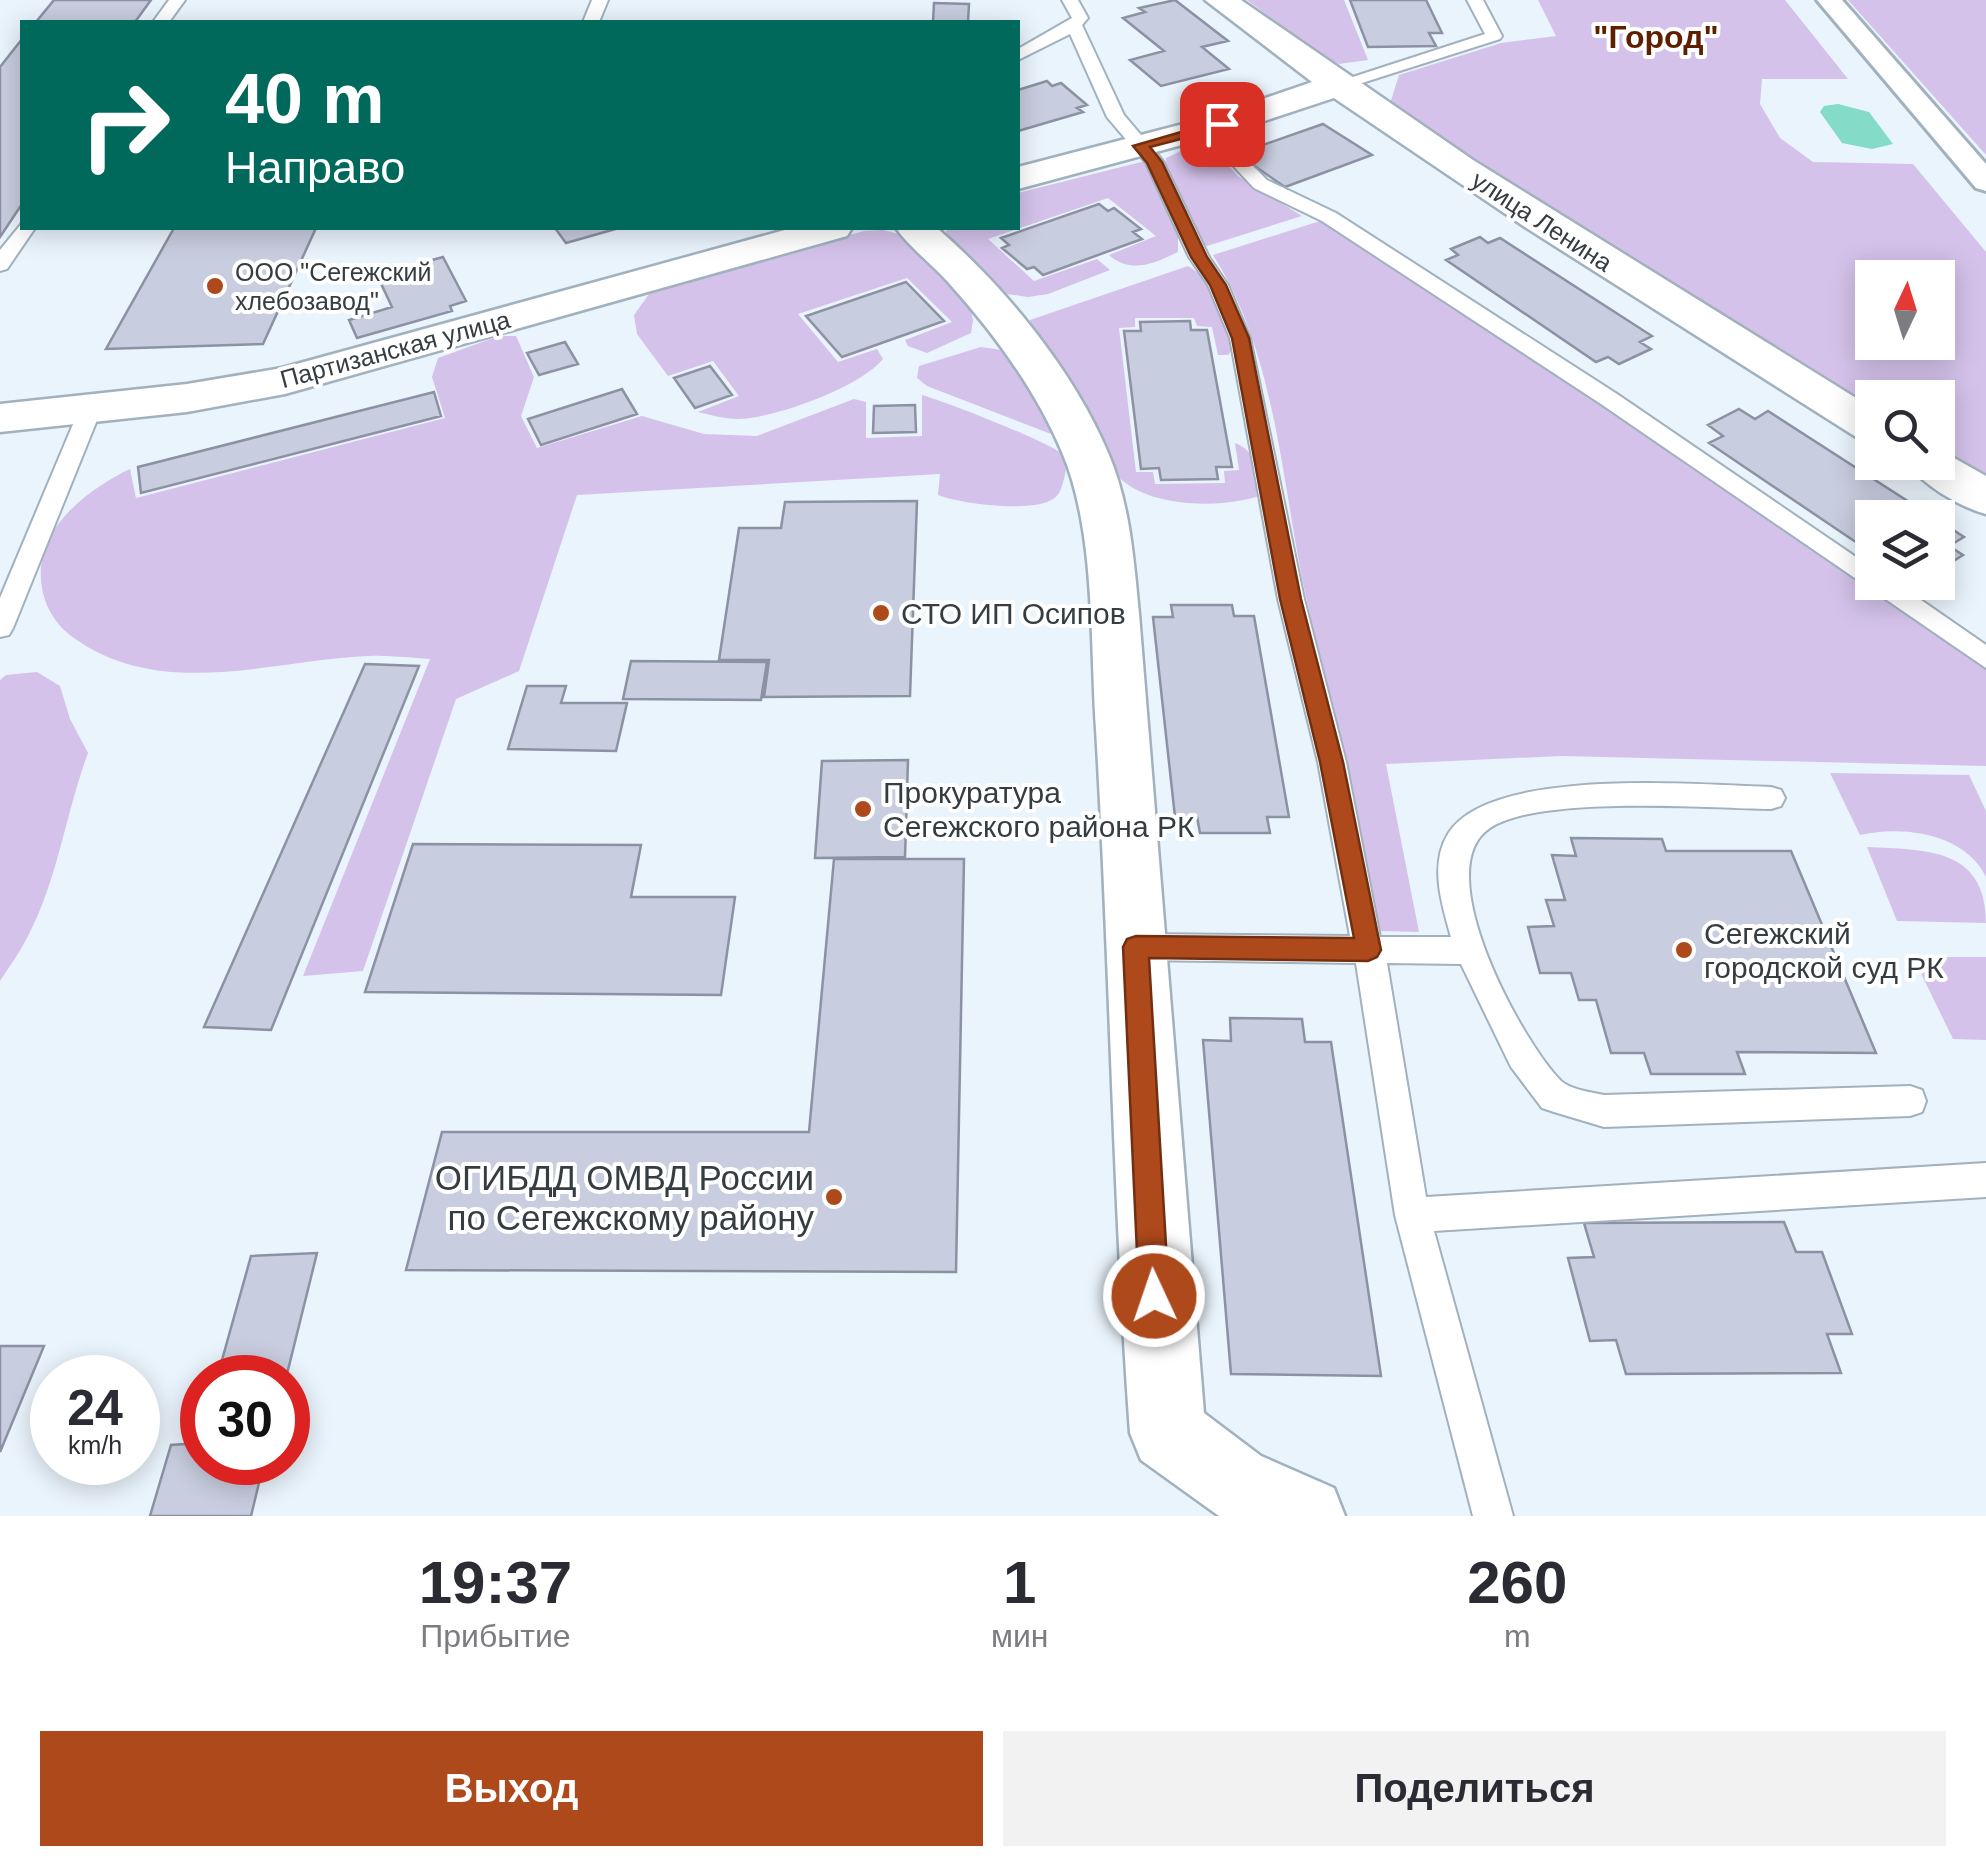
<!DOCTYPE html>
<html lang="ru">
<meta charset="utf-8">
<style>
body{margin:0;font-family:Arial,sans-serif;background:#f2f2f3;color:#2b2b33;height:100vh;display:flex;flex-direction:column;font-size:38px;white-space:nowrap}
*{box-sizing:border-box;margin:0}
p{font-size:32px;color:#7c7c81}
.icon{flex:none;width:55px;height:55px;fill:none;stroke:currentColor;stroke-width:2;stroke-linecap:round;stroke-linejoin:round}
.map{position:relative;height:1516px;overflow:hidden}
.details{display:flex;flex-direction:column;background:#fff;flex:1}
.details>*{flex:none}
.banner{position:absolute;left:20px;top:20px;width:1000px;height:210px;border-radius:0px;box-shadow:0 5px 25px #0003;background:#00695c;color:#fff;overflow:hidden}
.needle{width:65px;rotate:4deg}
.fabs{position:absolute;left:1855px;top:260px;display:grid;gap:20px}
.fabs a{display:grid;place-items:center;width:100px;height:100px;border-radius:0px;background:#fff;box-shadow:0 5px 25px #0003;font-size:50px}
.speed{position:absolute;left:30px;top:1355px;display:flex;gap:20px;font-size:50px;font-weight:700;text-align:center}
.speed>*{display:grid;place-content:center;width:130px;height:130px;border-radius:50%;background:#fff;box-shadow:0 5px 25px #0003;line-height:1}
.speed small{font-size:25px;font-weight:400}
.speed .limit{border:15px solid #d22;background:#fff;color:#111}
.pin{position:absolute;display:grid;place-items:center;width:85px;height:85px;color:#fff;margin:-42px;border-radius:20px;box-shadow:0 5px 15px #0006}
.me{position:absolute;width:110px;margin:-55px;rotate:357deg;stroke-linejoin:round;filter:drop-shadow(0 0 8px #0008)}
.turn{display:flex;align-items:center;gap:35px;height:210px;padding:0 40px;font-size:45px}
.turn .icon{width:130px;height:130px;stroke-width:2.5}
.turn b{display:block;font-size:70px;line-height:85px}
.eta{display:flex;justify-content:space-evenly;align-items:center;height:170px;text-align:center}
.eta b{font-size:60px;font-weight:700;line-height:70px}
.action{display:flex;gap:20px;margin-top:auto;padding:20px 40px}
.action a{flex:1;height:115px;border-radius:0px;background:#ae491b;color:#fff;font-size:40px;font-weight:700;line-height:115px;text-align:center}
.action a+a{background:#f2f2f3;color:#2b2b33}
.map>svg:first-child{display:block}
</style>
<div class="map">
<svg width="1986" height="1516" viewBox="0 0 1986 1516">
<rect width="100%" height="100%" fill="#eaf4fc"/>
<path fill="#d4c2ea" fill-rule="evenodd" d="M 1247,0 L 1344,0 L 1368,60 L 1339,64 L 1325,58 Z
M 1538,0 L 1785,0 L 1848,79 L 1762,79 L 1760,104 L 1780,138 L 1813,162 L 1913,164 L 1986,252 L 1986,476 L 1938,446 L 1938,398 L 1872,398 L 1872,406 L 1389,107 L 1399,75 L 1501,43 L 1556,36 ZM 1872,278 L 1938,278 L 1938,342 L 1872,342 Z
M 1848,0 L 1986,0 L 1986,155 Z
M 1196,144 L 1214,150 L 1238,176 L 1302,216 L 1207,246 L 1200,243 L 1165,167 L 1166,158 Z
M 1145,161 L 1178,235 L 1178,252 C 1153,264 1131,274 1109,255 L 1156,236 L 1108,198 L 988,239 L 1034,281 L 1097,259 L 1110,270 L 1048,294 L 1028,297 L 999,293 L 950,242 L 946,231 L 947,228 L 1018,228 L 1018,193 Z
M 1320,221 L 1603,404 L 1986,670 L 1986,766 L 1561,756 L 1386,764 L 1419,932 L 1380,931 C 1357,819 1330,708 1306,597 C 1281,482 1277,356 1213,255 Z
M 883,230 L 915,238 L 970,306 L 973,320 L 971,333 L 927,353 L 908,346 L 905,340 L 952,322 L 907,278 L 798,314 L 838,362 L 877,349 L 883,359 C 859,388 775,418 738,419 C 724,419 711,415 698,412 L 739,396 L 713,361 L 668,376 L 637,334 L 634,315 L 649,294 L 664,287 L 864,231 Z
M 1188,266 C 1212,278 1229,324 1233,349 L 1228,355 L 1218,355 L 1212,327 L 1197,326 L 1194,318 L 1135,318 L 1135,327 L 1119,328 L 1136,472 L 1153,472 L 1155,484 L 1225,483 L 1224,471 L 1239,470 L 1235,443 C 1259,452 1257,474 1259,496 C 1219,509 1144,508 1115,473 C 1096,450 1091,415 1076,389 C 1063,367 1036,344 1030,320 Z
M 499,336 L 516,336 L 534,377 L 521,416 L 537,448 L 642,416 L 704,434 L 757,436 L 854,399 L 866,402 L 866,438 L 922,436 L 922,395 C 941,400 1058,445 1064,456 C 1067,463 1066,472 1064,479 C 1062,486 1060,495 1053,499 C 1032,513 961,504 938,495 L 940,474 L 577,495 L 519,671 L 456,699 L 363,971 L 303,976 L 430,659 C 410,658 389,655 369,656 C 271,660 162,701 74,638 C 50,621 39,596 41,566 C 45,521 94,486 130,469 L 136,498 L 445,418 L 432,377 L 438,358 Z
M 981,347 L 1008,351 L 1064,439 L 927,386 L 917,378 L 919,366 Z
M 37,672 L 60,686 L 70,719 L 88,753 C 66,812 58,878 29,934 C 21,950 10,966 0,981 L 0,680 L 6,675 Z
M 1830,773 L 1969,775 L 1986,811 L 1986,877 C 1965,833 1903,825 1860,835 Z
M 1867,847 C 1925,850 1986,847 1986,923 L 1897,921 Z
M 1913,957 L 1986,957 L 1986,1040 L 1953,1039 Z"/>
<path fill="#84dbc7" d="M 1838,104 L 1869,112 L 1893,144 L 1872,149 L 1842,143 L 1820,112 L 1824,106 Z"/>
<path fill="#c8cddf" stroke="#8c91a3" stroke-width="2.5" d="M 54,0 L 151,0 L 135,22 L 36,22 Z
M 1175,0 L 1228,41 L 1202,47 L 1229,69 L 1161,86 L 1130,60 L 1164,51 L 1123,18 L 1145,12 L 1139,8 Z
M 1350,0 L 1426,0 L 1442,33 L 1429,33 L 1436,46 L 1368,47 Z
M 934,3 L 969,4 L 968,22 L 933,22 Z
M 22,39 L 22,204 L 0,237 L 0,67 Z
M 1047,81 L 1052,86 L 1061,83 L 1087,105 L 1077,108 L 1083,112 L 1018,131 L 1018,90 Z
M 1323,124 L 1372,155 L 1285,187 L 1237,154 Z
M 1099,204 L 1108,211 L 1114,208 L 1141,229 L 1133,232 L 1142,239 L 1043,275 L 1034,267 L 1027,269 L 1002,248 L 1009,245 L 1001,238 Z
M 174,228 L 316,228 L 263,344 L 106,349 Z
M 555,228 L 619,228 L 566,243 Z
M 1480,237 L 1488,243 L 1500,238 L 1652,336 L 1640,342 L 1651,349 L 1619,364 L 1608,357 L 1596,362 L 1446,260 L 1458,255 L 1451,249 Z
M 443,257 L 466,301 L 450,306 L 452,311 L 357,338 L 349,320 L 392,307 L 377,275 Z
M 906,282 L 944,321 L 842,357 L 806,316 Z
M 1190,321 L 1191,330 L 1207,330 L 1232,467 L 1216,467 L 1218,479 L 1161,480 L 1159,468 L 1141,469 L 1124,331 L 1141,331 L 1140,322 Z
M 565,342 L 578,364 L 539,375 L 527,353 Z
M 710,366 L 732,395 L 695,408 L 674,378 Z
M 622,389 L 637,414 L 541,445 L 528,419 Z
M 434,392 L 441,416 L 141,493 L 138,467 Z
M 915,405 L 916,432 L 873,433 L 874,406 Z
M 1739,409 L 1755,419 L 1768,411 L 1934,518 L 1872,518 L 1872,553 L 1709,443 L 1723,436 L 1708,425 Z
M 917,501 L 910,696 L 764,697 L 769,660 L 719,660 L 739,528 L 781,528 L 785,502 Z
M 1938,520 L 1964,537 L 1949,546 L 1963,555 L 1938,571 Z
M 1171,605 L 1232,605 L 1234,616 L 1254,616 L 1289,817 L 1267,817 L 1270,833 L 1200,833 L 1197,817 L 1175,817 L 1153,617 L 1173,617 Z
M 631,661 L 767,662 L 761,700 L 623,699 Z
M 365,664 L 419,666 L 271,1030 L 204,1027 Z
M 527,686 L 566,686 L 561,703 L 627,703 L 616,751 L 508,749 Z
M 908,760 L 905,857 L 815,858 L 822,761 Z
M 1571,838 L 1662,839 L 1666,851 L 1791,851 L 1876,1053 L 1737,1052 L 1745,1074 L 1651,1074 L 1644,1053 L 1611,1053 L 1596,1000 L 1579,1000 L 1571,973 L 1540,973 L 1528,927 L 1554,926 L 1546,900 L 1565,900 L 1552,855 L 1576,856 Z
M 413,844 L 641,845 L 631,897 L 735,897 L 721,995 L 365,992 Z
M 834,859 L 964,859 L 956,1272 L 406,1270 L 442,1132 L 809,1132 Z
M 1230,1018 L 1302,1019 L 1305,1042 L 1331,1042 L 1381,1376 L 1231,1374 L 1203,1040 L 1231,1041 Z
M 1784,1222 L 1796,1252 L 1822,1252 L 1852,1334 L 1827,1334 L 1841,1373 L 1626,1374 L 1616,1340 L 1590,1341 L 1568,1258 L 1594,1257 L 1584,1223 Z
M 317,1253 L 286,1378 L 217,1378 L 251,1256 Z
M 0,1346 L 44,1346 L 0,1452 Z
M 202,1429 L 202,1462 L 264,1462 L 251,1516 L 150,1516 L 171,1445 L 199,1443 Z"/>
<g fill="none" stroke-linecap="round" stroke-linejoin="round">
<defs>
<path id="service" d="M 169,0 L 185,0 L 169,22 L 153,22 Z
M 592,0 L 608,0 L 599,22 L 583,22 Z
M 1062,0 L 1078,0 L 1088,18 L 1082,25 L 1124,115 L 1163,161 L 1209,257 L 1228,285 L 1250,338 L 1304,599 L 1346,762 L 1380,937 L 1451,937 C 1442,905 1429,865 1448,834 C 1489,766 1699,785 1771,787 L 1781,790 L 1785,798 L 1781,806 L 1771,809 C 1708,808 1540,795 1490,828 C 1427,869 1522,1042 1561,1081 C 1571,1090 1591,1092 1604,1095 L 1910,1086 L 1922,1090 L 1926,1101 L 1922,1112 L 1910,1116 L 1604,1127 L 1554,1112 L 1542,1108 L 1511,1067 L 1461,964 L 1387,963 L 1426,1197 L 1986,1163 L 1986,1197 L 1434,1231 L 1513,1516 L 1473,1516 L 1395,1215 L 1356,963 L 1136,960 L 1125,956 L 1121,947 L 1125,938 L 1136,934 L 1350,936 L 1318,762 L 1278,599 L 1230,338 L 1208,285 L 1189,257 L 1146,163 L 1107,117 L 1070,34 L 1018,60 L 1018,49 L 1072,18 Z
M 1467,0 L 1483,0 L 1502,36 L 1500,39 L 1340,90 L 1325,86 L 1485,34 Z
M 1222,119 L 1231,124 L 1243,156 L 1267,180 L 1336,213 L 1617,394 L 1872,568 L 1872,582 L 1895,582 L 1986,645 L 1986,668 L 1601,404 L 1322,221 L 1254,188 L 1226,158 L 1213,124 Z
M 22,223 L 22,228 L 35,228 L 7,269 L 0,271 L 0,250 Z
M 90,403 L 101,410 L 13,628 L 9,635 L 0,637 L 0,598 L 79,410 Z"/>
<path id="pedestrian" d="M 1817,0 L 1842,0 L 1986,164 L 1986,191 L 1976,188 Z"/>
<path id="minor" d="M 1205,0 L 1241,0 L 1473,160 L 1872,408 L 1872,441 L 1856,437 L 1528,229 L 1334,98 L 1234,131 L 1018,189 L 1018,167 L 1210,117 L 1312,82 Z
M 792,228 L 852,228 L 847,236 L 285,394 L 187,412 L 0,432 L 0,404 L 187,384 L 282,368 Z
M 896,228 L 937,228 C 1006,288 1074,371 1109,455 C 1130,505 1134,561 1139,614 L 1204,1413 L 1261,1456 L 1334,1488 L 1345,1516 L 1219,1516 L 1141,1460 L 1130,1433 C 1113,1199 1110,964 1096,729 C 1090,643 1096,532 1062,452 C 1036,390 993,332 948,282 C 932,264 910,248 896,228 Z
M 1938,449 L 1986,476 L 1986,514 C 1960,507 1922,485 1907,462 L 1938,462 Z"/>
</defs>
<use href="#service" stroke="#a1b1be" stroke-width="4"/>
<use href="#pedestrian" stroke="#a1b1be" stroke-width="6"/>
<use href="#minor" stroke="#a1b1be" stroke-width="5"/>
<use href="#service" fill="#fff" fill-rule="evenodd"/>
<use href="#pedestrian" fill="#fff" fill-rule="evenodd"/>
<use href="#minor" fill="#fff" fill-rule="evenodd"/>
</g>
<path fill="#ae491b" stroke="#712f12" stroke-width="2.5" d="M 1222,120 L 1229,124 L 1227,127 L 1150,147 L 1162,162 L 1207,257 L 1226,285 L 1249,338 L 1301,599 L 1343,762 L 1381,950 L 1377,957 L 1368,961 L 1149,958 L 1169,1296 L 1165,1306 L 1154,1311 L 1144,1306 L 1139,1296 L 1123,947 L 1127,939 L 1136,936 L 1354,938 L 1320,762 L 1280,599 L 1232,338 L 1210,285 L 1191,257 L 1147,163 L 1133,146 Z"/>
<g fill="#ae491b" stroke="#fff" stroke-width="4">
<circle cx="215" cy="286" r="10"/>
<circle cx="881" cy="613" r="10"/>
<circle cx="863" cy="809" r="10"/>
<circle cx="1684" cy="950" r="10"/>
<circle cx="834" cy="1197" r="10"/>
</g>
<g text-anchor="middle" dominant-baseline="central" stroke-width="8" stroke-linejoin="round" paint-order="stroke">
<g font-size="25" fill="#363d42" stroke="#fff">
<text transform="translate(1542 221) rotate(33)">улица Ленина</text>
<text transform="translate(395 349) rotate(-15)">Партизанская улица</text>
</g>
<g font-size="25" fill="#363d42" stroke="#fff" text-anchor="start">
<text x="235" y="272">ООО "Сегежский<tspan x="235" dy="29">хлебозавод"</tspan></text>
</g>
<g font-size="30" fill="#363d42" stroke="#fff" text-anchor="start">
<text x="901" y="613">СТО ИП Осипов</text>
<text x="883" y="792">Прокуратура<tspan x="883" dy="34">Сегежского района РК</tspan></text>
<text x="1704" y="933">Сегежский<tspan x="1704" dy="34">городской суд РК</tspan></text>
</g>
<g font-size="32" font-weight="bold" fill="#5e1f01" stroke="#fff">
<text x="1656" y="37">"Город"</text>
</g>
<g font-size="35" fill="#363d42" stroke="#fff" text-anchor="end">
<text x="814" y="1177">ОГИБДД ОМВД России<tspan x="814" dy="40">по Сегежскому району</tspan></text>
</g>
</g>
</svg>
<div class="fabs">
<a><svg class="needle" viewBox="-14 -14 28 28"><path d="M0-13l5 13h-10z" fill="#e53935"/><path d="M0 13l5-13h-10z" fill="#7c7c81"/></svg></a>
<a><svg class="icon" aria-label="search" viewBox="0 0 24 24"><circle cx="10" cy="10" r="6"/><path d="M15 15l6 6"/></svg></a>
<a><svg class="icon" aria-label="layers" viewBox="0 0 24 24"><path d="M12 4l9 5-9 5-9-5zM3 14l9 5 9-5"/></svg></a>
</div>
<div class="speed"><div>24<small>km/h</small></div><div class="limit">30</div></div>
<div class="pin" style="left:1222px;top:124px;background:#d93025"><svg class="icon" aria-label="arrive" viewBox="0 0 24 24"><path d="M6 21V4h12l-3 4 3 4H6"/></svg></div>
<svg class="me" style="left:1154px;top:1296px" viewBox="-20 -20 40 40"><circle r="17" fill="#ae491b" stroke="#fff" stroke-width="3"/><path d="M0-11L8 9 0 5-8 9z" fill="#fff"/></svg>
<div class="banner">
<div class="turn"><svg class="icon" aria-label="right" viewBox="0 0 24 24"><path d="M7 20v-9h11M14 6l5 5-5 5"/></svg><div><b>40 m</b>Направо</div></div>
</div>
</div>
<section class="details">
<div class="eta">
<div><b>19:37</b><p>Прибытие</p></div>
<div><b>1</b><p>мин</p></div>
<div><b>260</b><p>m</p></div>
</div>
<div class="action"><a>Выход</a><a>Поделиться</a></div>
</section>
